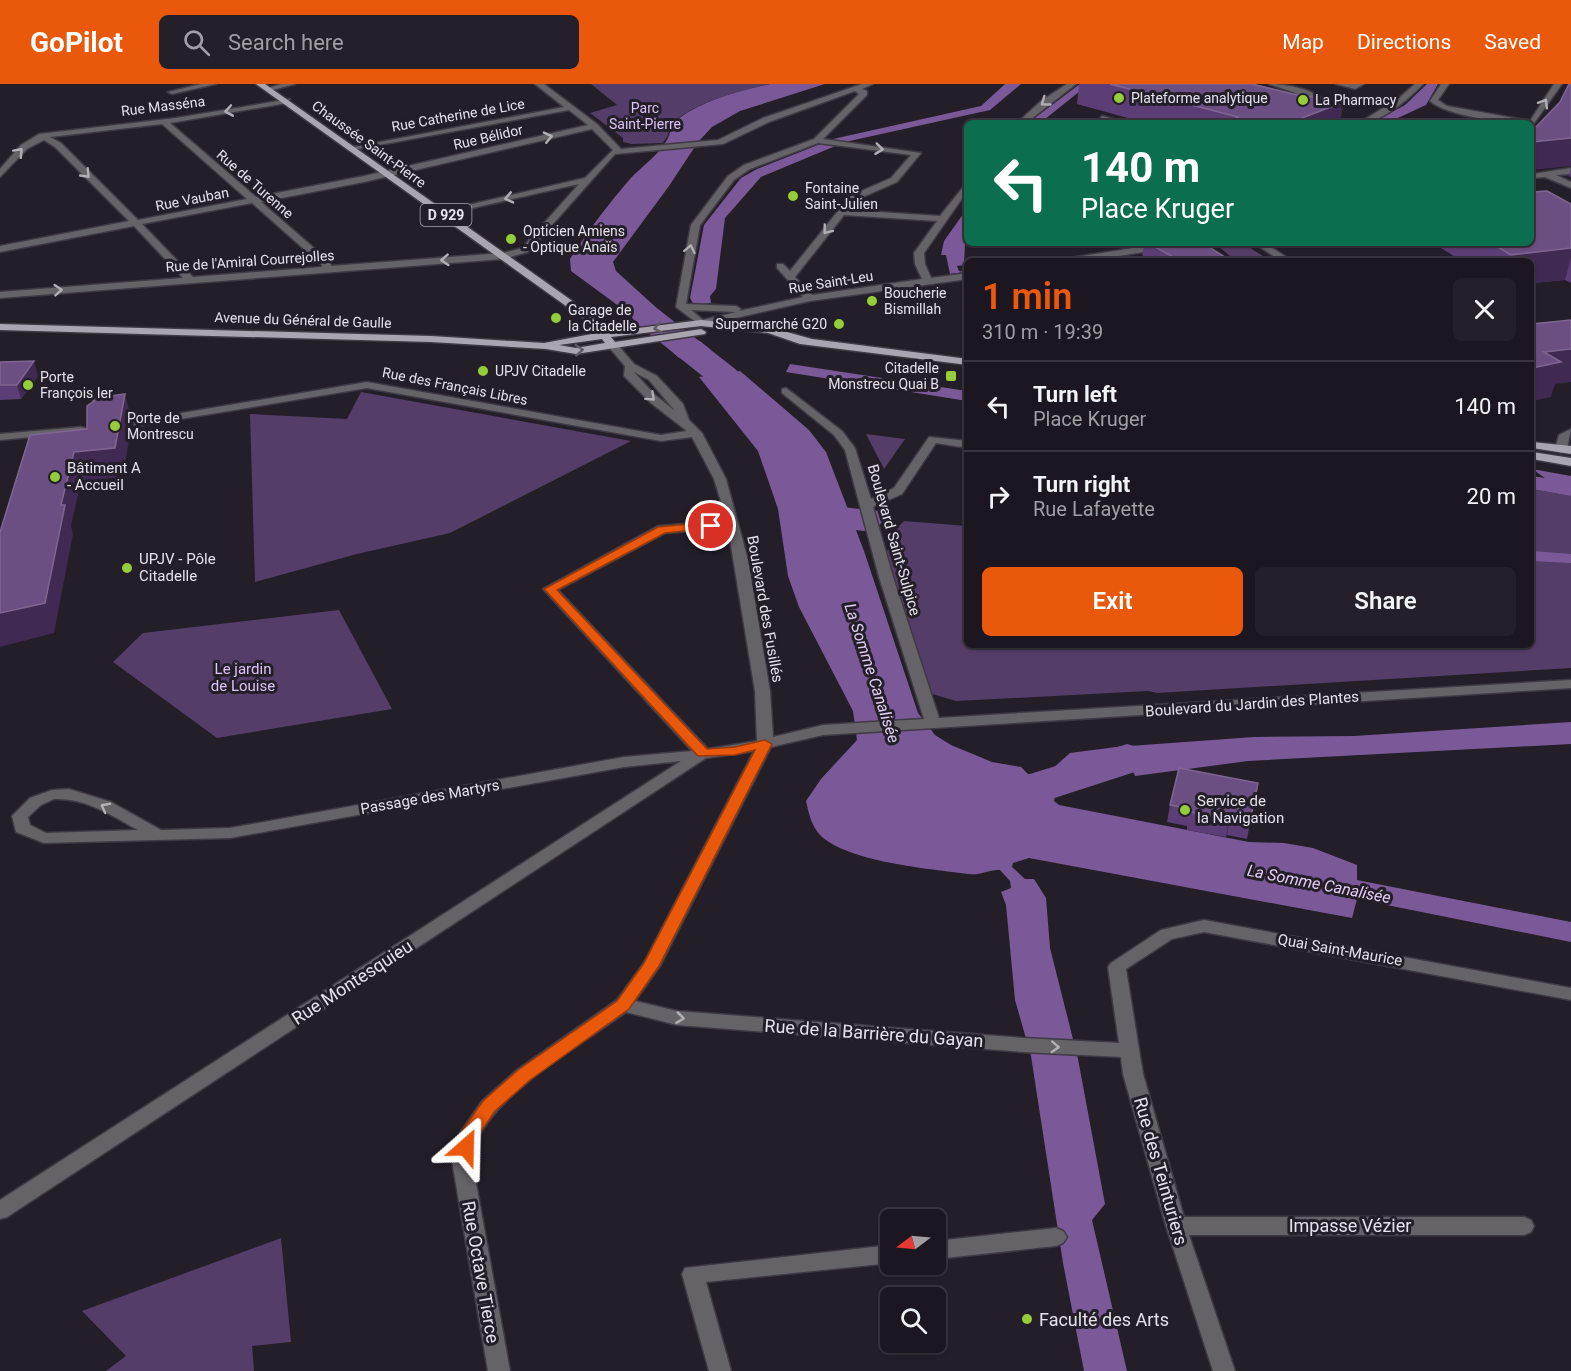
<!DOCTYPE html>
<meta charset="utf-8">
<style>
body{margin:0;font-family:Roboto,sans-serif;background:#241f28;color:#f1f3f6;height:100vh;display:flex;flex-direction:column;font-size:22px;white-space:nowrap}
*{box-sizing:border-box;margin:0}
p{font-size:20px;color:#a09fa4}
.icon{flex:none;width:33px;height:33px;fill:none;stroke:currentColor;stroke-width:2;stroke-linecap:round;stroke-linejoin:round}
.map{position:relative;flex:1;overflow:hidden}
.details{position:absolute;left:964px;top:174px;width:570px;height:390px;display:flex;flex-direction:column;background:#1b161f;border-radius:9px;box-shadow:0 2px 4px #0004,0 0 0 2px #39353d}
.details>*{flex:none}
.top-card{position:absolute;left:964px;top:36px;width:570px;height:126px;border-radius:9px;box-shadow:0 2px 4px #0004,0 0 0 2px #39353d;background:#0b6e4f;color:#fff;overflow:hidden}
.needle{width:39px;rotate:254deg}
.fabs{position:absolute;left:880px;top:1125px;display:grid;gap:12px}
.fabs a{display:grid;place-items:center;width:66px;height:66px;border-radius:9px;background:#1b161f;box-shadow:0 2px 4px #0004,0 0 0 2px #39353d;font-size:30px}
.pin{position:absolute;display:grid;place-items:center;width:51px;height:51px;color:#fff;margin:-26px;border:3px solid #fff;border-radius:50%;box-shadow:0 2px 6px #0007}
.me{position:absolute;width:66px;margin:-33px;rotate:25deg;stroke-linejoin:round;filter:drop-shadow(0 0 4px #0008)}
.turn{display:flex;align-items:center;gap:21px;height:126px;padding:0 18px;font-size:27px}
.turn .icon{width:78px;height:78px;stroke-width:2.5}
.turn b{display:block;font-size:42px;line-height:51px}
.round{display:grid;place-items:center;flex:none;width:63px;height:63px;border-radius:9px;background:#241f28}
.overview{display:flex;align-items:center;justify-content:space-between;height:102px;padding:0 18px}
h1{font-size:36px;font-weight:600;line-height:45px;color:#ea580c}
.action{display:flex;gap:12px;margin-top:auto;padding:12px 18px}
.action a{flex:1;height:69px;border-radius:9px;background:#ea580c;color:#fff;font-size:24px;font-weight:600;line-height:69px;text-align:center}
.action a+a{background:#241f28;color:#f1f3f6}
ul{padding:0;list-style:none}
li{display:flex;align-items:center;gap:18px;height:90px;padding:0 18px;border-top:2px solid #39353d}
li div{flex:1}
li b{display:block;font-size:22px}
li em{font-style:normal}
header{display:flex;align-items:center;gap:36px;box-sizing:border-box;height:84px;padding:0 30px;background:#ea580c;color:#fff}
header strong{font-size:28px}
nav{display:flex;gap:33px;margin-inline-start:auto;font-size:21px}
.search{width:420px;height:54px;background:#241f28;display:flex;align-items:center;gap:15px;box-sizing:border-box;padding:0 21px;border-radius:9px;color:#a09fa4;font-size:22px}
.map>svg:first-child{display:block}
</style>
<header>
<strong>GoPilot</strong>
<div class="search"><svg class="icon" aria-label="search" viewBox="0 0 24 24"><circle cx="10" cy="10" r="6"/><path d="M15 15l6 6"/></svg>Search here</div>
<nav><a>Map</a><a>Directions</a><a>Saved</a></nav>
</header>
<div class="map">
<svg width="1571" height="1287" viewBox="0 0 1571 1287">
<rect width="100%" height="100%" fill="#241e29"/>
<path fill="#543d68" d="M 591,0 L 770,0 C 746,5 690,20 675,38 C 670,44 668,53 663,59 L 632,60 L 623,58 L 623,54 L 590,29 L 617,21 Z
M 1230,160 L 1247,162 L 1271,177 L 1236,177 L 1218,162 Z
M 361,308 L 631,357 L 450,449 L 357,470 L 255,498 L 250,330 L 347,335 Z
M 866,350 L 905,355 L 884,385 Z
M 1532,405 L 1571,412 L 1571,584 L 1157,609 L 1148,607 L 956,617 L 932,610 L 886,471 L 894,447 L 904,437 L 967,442 L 968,561 L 1532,561 Z
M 339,526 L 392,625 L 217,654 L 113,578 L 143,549 Z
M 281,1154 L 291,1258 L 252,1262 L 254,1287 L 106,1287 L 126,1272 L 82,1227 Z"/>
<path fill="#7b5998" d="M 770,0 L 825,0 L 740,27 L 712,43 L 698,58 L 669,102 L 613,178 L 616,187 L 693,257 L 700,257 L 711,266 L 707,270 L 679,274 L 635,234 L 571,187 L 570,175 C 588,147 608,120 630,95 C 641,83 657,72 665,59 C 671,51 670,41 678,35 C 704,16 739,7 770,0 Z
M 1005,0 L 1021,0 L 990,26 L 845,58 L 761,93 L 725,134 L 716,205 L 710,212 L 711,219 L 694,221 L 690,214 L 704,141 L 741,94 L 757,85 L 833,55 L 981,22 Z
M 1080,0 L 1089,0 L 1040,39 L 1028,39 Z
M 1427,0 L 1438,0 L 1426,21 L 1387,39 L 1372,39 L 1405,21 Z
M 967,119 L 964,181 L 957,182 L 959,187 L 967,188 L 950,190 L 946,171 L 941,171 L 944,157 L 966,126 L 962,125 Z
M 790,280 L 967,307 L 967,317 L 786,288 Z
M 740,287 L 809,346 L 826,368 L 864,467 L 918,629 L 935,651 L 951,661 L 992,678 L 1021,683 L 1028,690 L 1035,691 L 1051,686 L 1070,669 L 1116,663 L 1254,653 L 1354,652 L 1571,638 L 1571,660 L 1248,677 L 1135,692 L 1133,687 L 1055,713 L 1054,717 L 1059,721 L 1249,758 L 1284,759 L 1313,764 L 1357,781 L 1357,796 L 1571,838 L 1571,858 L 1357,815 L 1352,834 L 1029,774 L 1013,779 L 1012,783 L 1025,795 L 1034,795 L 1046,814 L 1050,864 L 1078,975 L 1105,1120 L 1092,1136 L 1127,1287 L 1084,1287 L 1063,1179 L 1031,972 L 1015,916 L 1006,821 L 1001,808 L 1011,804 L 1010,797 L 1000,786 C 989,785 980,792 968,790 C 931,785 847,778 820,751 C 811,741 809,730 806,717 L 821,695 L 857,656 L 853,627 L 799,523 L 788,492 L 778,425 L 758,367 L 699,293 Z
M 1532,385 L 1571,392 L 1571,412 L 1532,405 L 1532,392 L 1545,394 Z
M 1532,467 L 1571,470 L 1571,479 L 1532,477 Z"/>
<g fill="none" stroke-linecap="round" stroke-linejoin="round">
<path fill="#7b5998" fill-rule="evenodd" d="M 647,222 L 658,225 L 734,284 L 781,326 L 786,334 L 781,342 L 768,345 L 755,342 L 710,298 L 636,239 L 631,232 L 636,225 Z
M 824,421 L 878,427 L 884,435 L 878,443 L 864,447 L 810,441 L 804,433 L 810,425 Z
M 1127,660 L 1144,665 L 1152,675 L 1144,685 L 977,739 L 959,734 L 951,723 L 959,712 Z"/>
<defs>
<path id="minor" d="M 201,0 L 216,0 L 172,10 L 168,8 Z
M 281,0 L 295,0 L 269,7 L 265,5 Z
M 535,0 L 544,0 L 597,40 L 621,65 L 718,56 L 763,34 L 862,0 L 873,0 L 862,5 L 867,7 L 867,11 L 823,55 L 921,69 L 897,98 L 856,116 L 848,126 L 940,132 L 968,97 L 968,106 L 924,169 L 925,180 L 931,194 L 968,189 L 968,195 L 810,217 L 701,242 L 676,223 L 691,141 L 728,92 L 744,81 L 814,55 L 859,10 L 855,7 L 769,38 L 723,60 L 615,70 L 528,168 L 503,175 L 0,214 L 0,208 L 183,194 L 134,142 L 0,168 L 0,162 L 129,137 L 55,63 L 44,56 L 27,65 L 0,93 L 0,85 L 21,61 L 39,50 L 176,34 L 290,15 L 287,19 L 170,39 L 256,113 L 364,92 L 588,41 L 569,26 L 352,66 L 348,64 L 564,23 ZM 162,40 L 247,115 L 138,136 L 61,59 L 50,53 ZM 592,45 L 613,66 L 585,94 L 438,128 L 442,131 L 579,100 L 522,164 L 503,169 L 331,182 L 330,178 L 261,118 L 364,98 ZM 818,59 L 911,71 L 891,94 L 850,112 L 790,187 L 783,180 L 777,180 L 777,184 L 803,213 L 739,227 L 741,225 L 736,222 L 686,220 L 700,141 L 734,96 L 750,85 ZM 252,119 L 322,181 L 322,183 L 193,193 L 142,140 ZM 844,131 L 937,137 L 914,169 L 915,180 L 922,195 L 812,211 L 795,193 ZM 691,226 L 736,228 L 703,236 Z
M 1067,0 L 1076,0 L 1026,39 L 1017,39 L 1041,17 Z
M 1269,0 C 1285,0 1314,5 1325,17 L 1304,24 L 1304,20 L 1316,16 Z
M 1336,0 L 1364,0 L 1355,5 Z
M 1415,0 L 1423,0 C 1408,16 1381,39 1359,39 L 1399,14 Z
M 1441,0 L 1449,0 L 1438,16 L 1447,22 L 1530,37 L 1554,0 L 1562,0 L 1532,42 L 1532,39 C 1506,39 1449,33 1430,17 Z
M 1102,32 L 1121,37 L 1122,39 L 1099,36 Z
M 1571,84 L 1571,90 L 1556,91 L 1571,98 L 1571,104 L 1545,93 L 1532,94 L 1532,90 Z
M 1164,159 L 1186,159 L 1181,162 L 1087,177 L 1065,177 L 1070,174 Z
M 1254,159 L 1265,159 L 1292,177 L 1281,177 Z
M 613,259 L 617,260 L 634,280 L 657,292 L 683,320 L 689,336 L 702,349 L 726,395 L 748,476 L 770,607 L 773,653 L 823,641 L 924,635 L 879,493 L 845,366 L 834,351 L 782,309 L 782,305 L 786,304 L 842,347 L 855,364 L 871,415 L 894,404 L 929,353 L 968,357 L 968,364 L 936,359 L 902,410 L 873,423 L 893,493 L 939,634 L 1571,596 L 1571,604 L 823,651 L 771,663 L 660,882 L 635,917 L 677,927 L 1023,954 L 1119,959 L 1108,883 L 1111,879 L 1161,846 L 1204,836 L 1571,904 L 1571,916 L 1204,848 L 1172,855 L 1126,885 L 1143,990 L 1184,1133 L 1524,1133 L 1531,1136 L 1534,1142 L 1531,1148 L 1524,1151 L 1189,1151 L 1235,1287 L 1213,1287 L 1166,1142 L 1123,990 L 1121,973 L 1023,968 L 677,941 L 626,928 C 581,961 507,1002 480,1050 C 475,1058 474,1068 472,1077 L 510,1287 L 488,1287 L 452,1077 L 459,1050 L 482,1017 L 517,986 L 617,916 L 644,879 L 754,667 L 706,674 L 7,1133 L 0,1135 L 0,1116 L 681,677 L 624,683 L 230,754 L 44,759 L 16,748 L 12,732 L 30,714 L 52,706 L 69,705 L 111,718 L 161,746 L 230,744 L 624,673 L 692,667 L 543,505 L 658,442 L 727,437 L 714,395 L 692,353 L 661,357 L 367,304 L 138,342 L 134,341 L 134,337 L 367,298 L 661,351 L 687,347 L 651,319 L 624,292 L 625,282 L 608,262 ZM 634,288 L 649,296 L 675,327 L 654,310 ZM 728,444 L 755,607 L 757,657 L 708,665 L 558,506 L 665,449 ZM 54,715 C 86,714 111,731 138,746 L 46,749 L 30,741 L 28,733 L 41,721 Z
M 81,343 L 85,344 L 85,348 L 0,356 L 0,350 Z
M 1571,345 L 1567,365 L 1561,369 L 1557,367 L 1555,365 L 1559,351 Z
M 1056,1144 L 1063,1147 L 1067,1153 L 1063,1159 L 1056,1162 L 936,1175 L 936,1157 Z
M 891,1161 L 891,1179 L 706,1198 L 731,1287 L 709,1287 L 682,1190 L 685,1184 Z"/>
<path id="major" d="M 256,0 L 265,0 L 595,233 L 607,248 L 701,236 L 769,243 L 812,255 L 968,275 L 968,281 L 800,260 L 768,249 L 701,242 L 611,253 L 615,258 L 701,245 L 706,248 L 705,250 L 576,270 L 546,265 L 431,258 L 0,246 L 0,240 L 431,252 L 544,259 L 597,249 L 587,237 ZM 602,255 L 605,259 L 576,264 L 559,261 Z
M 1532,358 L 1571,362 L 1571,370 L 1532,364 Z
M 1532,368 L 1571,374 L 1571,382 L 1532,375 Z"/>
</defs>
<use href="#minor" stroke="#3f3944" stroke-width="3"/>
<use href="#major" stroke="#3f3944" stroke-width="3"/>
<use href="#minor" fill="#656368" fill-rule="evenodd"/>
<use href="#major" fill="#aaa5b0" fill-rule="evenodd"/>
</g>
<path fill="#5d3d76" d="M 1079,0 L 1252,0 L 1340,39 L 1146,39 L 1077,20 Z
M 1571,83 L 1571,93 L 1569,92 Z
M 1571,120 L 1571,199 L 1565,196 L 1532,199 L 1532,177 L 1462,177 L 1436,161 L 1437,159 L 1532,159 Z
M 1144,159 L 1203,159 L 1231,177 L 1143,177 L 1142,176 Z
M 0,278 L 38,292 L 21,315 L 0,316 Z
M 1258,699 L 1247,755 L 1227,751 L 1226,753 L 1187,746 L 1187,742 L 1167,738 L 1170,721 Z"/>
<path fill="#402952" d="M 1344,18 L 1340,39 L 1289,39 Z
M 1571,54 L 1571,82 L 1532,86 L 1532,58 Z
M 1571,164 L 1571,174 L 1565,196 L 1532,199 L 1532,177 L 1510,177 L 1511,171 Z
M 1571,265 L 1571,298 L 1555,300 L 1551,313 L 1532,317 L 1532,284 L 1544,268 Z
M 34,277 L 38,292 L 21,315 L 17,301 Z
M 125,310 L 132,337 L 123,393 L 81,397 L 71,442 L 73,450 L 54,549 L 0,563 L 0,529 L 61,421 L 74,368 Z
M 1230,733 L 1227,751 L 1226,753 L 1229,735 Z"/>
<path fill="#6c4f82" stroke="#7f6692" stroke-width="1.5" d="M 1110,0 L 1252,0 L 1293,10 L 1344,18 L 1289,39 L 1226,39 L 1238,33 Z
M 1569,0 L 1571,1 L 1571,54 L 1532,58 L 1532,47 L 1560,18 Z
M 1547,107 L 1571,120 L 1571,164 L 1511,171 L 1491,159 L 1532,159 L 1532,108 Z
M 1148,159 L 1203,159 L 1231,177 L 1180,177 Z
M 1571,236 L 1571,265 L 1544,268 L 1561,278 L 1532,284 L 1532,240 Z
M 34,277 L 17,301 L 0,301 L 0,278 Z
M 125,310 L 115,364 L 74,368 L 61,421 L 65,421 L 45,519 L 0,529 L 0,448 L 30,351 L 87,345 L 87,322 L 94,317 L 91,315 Z
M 1179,684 L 1258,699 L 1250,737 L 1230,733 L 1229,735 L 1191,728 L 1190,725 L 1170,721 Z"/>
<defs><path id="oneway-chevron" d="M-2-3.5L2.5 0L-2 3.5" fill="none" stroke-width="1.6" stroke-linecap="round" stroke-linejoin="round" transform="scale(1.5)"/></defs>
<g stroke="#b2afb5">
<use href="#oneway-chevron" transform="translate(1045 18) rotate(144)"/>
<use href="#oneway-chevron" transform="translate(1544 19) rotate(-59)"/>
<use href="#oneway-chevron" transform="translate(229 27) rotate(170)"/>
<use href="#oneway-chevron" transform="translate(548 53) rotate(-13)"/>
<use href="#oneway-chevron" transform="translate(879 65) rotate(7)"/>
<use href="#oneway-chevron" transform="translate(19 68) rotate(-47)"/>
<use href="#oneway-chevron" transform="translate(86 90) rotate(46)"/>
<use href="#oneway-chevron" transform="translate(509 114) rotate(167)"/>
<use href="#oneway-chevron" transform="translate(827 146) rotate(128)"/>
<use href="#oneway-chevron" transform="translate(690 165) rotate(-79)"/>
<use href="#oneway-chevron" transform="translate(445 176) rotate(176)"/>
<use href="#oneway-chevron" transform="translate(58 206) rotate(-4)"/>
<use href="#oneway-chevron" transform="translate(651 313) rotate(42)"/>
<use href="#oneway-chevron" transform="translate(105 723) rotate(-152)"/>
<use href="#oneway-chevron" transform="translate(680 934) rotate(7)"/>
<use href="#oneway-chevron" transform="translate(1055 963) rotate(3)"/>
</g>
<g stroke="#605b66">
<use href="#oneway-chevron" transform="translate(658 244) rotate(170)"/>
<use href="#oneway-chevron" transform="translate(579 266) rotate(-3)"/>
</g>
<path fill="#ea580c" stroke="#983908" stroke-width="1.5" d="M 711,438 L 717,442 L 715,444 L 665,449 L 557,506 L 707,665 L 735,663 L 765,656 L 772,660 L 659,882 L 629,925 L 530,996 L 495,1027 L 478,1052 L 472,1068 L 459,1068 L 457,1063 L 463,1045 L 483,1017 L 518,986 L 617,917 L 644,879 L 755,666 L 735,671 L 698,672 L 544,505 L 658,443 Z"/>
<g fill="#95cc3a" stroke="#241e29" stroke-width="2">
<circle cx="1119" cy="14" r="6"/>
<circle cx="1303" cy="16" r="6"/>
<circle cx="793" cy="112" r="6"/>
<circle cx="511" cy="155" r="6"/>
<circle cx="872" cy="217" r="6"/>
<circle cx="556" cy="234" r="6"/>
<circle cx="839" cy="240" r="6"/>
<circle cx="483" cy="287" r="6"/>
<rect x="945" y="286" width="12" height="12" rx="3"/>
<circle cx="28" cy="301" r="6"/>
<circle cx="115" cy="342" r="6"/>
<circle cx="55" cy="393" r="6"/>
<circle cx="127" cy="484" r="6"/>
<circle cx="1185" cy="726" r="6"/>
<circle cx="1027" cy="1235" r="6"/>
</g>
<g text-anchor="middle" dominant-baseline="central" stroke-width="6" stroke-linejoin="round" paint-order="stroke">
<g font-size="14" fill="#e5e2e9" stroke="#241e29" text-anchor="start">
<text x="1131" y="14">Plateforme analytique</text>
<text x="1315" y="16">La Pharmacy</text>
<text x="805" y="104">Fontaine<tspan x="805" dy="16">Saint-Julien</tspan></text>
<text x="523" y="147">Opticien Amiens<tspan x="523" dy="16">- Optique Anaïs</tspan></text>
<text x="884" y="209">Boucherie<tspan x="884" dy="16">Bismillah</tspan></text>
<text x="568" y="226">Garage de<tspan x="568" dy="16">la Citadelle</tspan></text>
<text x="827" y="240" text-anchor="end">Supermarché G20</text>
<text x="939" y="284" text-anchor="end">Citadelle<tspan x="939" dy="16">Monstrecu Quai B</tspan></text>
<text x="495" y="287">UPJV Citadelle</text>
<text x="40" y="293">Porte<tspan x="40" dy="16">François Ier</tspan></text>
<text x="127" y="334">Porte de<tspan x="127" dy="16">Montrescu</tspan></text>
</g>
<g font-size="14" fill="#e5e2e9" stroke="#241e29">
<text transform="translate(163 22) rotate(-7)">Rue Masséna</text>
<text transform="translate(458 31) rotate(-10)">Rue Catherine de Lice</text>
<text transform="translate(488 53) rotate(-13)">Rue Bélidor</text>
<text transform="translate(369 60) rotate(36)">Chaussée Saint-Pierre</text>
<text transform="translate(255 100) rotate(41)">Rue de Turenne</text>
<text transform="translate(192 115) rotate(-11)">Rue Vauban</text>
<text transform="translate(250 177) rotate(-4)">Rue de l'Amiral Courrejolles</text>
<text transform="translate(831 198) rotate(-9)">Rue Saint-Leu</text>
<text transform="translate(303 236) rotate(2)">Avenue du Général de Gaulle</text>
<text transform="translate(455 302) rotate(11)">Rue des Français Libres</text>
</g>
<g font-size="14" fill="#dfc3fa" stroke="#241e29">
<text x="645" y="24">Parc<tspan x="645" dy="16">Saint-Pierre</tspan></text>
</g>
<rect fill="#241e29" stroke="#aba7af" stroke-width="1.5" x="420.5" y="120" width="51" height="22" rx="4.5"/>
<g font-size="14" font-weight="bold" fill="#e5e2e9">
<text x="446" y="131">D 929</text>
</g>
<g font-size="15" fill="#e5e2e9" stroke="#241e29" text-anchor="start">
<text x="67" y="384">Bâtiment A<tspan x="67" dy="17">- Accueil</tspan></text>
<text x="139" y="475">UPJV - Pôle<tspan x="139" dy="17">Citadelle</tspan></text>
<text x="1197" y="717">Service de<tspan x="1197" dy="17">la Navigation</tspan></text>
</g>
<g font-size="15" fill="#e5e2e9" stroke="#241e29">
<text transform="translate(894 456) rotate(74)">Boulevard Saint-Sulpice</text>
<text transform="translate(765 525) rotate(80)">Boulevard des Fusillés</text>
<text transform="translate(1252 620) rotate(-4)">Boulevard du Jardin des Plantes</text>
<text transform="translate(430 713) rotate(-10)">Passage des Martyrs</text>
<text transform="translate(1340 866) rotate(10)">Quai Saint-Maurice</text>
</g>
<g font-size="15" fill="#dfc3fa" stroke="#241e29">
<text x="243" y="585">Le jardin<tspan x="243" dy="17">de Louise</tspan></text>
</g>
<g font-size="16" font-style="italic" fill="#e2cff4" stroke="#241e29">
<text transform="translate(872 589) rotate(72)">La Somme Canalisée</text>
<text transform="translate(1319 800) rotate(11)">La Somme Canalisée</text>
</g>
<g font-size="18" fill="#e5e2e9" stroke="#241e29">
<text transform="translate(352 898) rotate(-33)">Rue Montesquieu</text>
<text transform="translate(874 949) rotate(4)">Rue de la Barrière du Gayan</text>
<text transform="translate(1161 1087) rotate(74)">Rue des Teinturiers</text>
<text x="1350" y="1141">Impasse Vézier</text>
<text transform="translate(481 1188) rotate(80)">Rue Octave Tierce</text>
</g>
<g font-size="18" fill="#e5e2e9" stroke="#241e29" text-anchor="start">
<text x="1039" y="1235">Faculté des Arts</text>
</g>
</g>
</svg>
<div class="fabs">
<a><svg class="needle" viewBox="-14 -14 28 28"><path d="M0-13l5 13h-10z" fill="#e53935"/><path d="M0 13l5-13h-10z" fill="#a09fa4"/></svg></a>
<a><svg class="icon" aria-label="search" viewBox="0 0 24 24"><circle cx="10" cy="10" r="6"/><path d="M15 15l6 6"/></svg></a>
</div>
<div class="pin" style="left:711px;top:442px;background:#d93025"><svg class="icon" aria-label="arrive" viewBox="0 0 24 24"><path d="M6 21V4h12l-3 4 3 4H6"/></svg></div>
<svg class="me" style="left:466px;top:1063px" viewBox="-20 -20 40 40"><path d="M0-17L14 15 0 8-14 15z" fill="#ea580c" stroke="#fff" stroke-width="4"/></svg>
<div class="top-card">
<div class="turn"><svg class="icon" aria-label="left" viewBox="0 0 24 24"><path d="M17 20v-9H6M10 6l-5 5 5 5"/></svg><div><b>140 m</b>Place Kruger</div></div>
</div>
<section class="details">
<div class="overview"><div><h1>1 min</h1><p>310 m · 19:39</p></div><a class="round"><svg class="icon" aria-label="close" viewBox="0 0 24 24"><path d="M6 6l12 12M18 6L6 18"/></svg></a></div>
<ul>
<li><svg class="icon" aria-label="left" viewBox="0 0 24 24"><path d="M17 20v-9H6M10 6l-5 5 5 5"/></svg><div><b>Turn left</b><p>Place Kruger</p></div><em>140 m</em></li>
<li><svg class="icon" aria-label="right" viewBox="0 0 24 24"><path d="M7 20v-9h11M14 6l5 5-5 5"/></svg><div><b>Turn right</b><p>Rue Lafayette</p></div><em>20 m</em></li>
</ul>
<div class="action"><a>Exit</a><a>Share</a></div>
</section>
</div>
